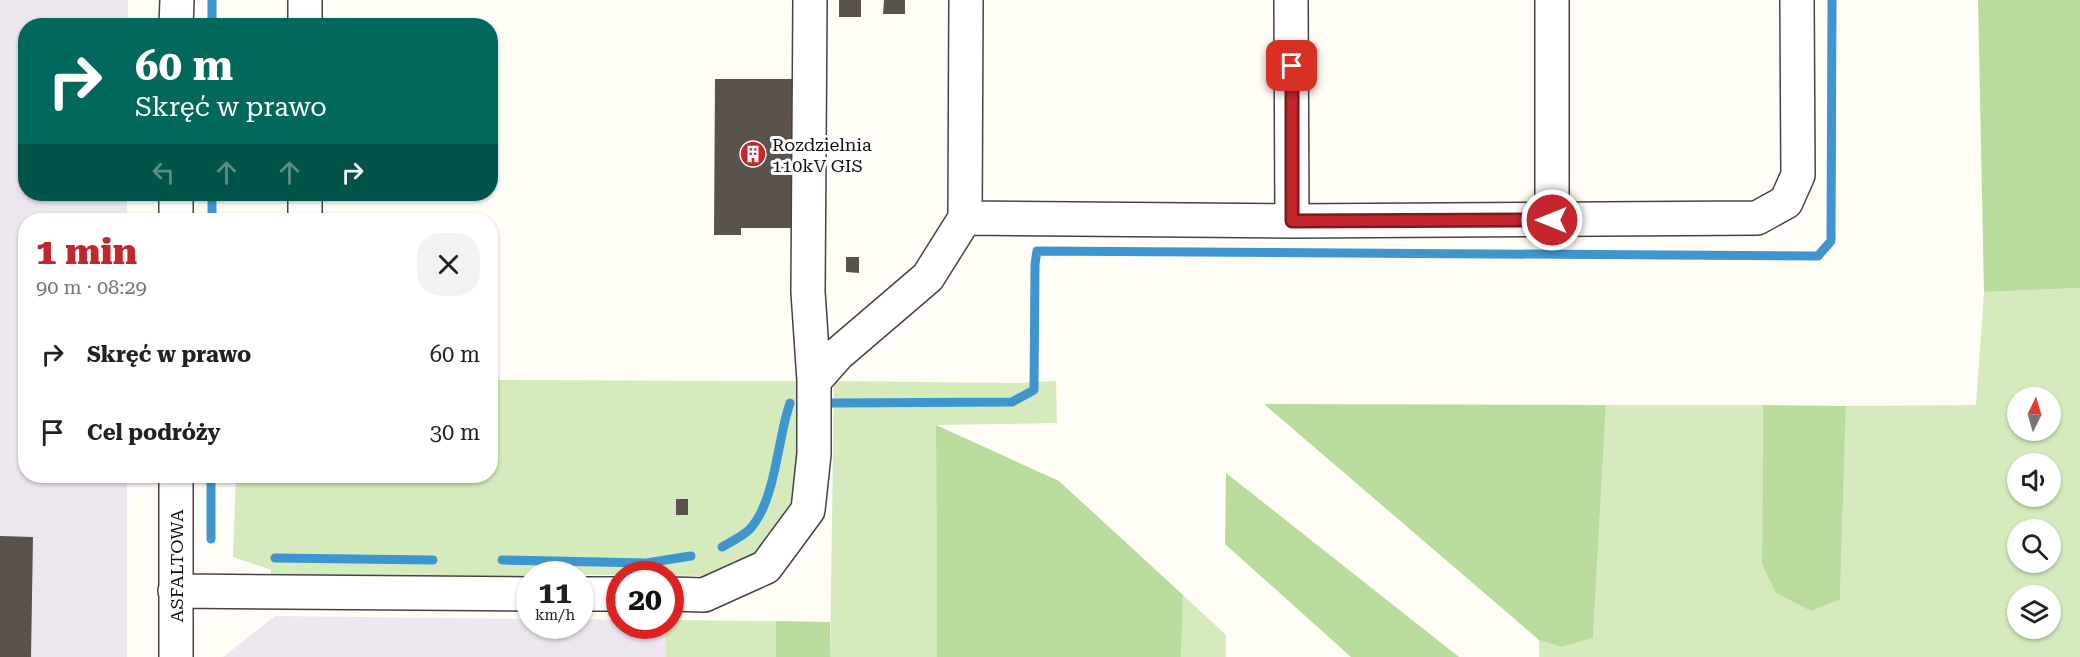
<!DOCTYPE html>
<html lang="pl">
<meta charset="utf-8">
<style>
body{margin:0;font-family:"Roboto Serif",serif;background:#f2f2f2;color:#202124;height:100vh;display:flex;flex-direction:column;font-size:22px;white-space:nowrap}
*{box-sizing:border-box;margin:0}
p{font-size:20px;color:#757577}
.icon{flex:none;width:33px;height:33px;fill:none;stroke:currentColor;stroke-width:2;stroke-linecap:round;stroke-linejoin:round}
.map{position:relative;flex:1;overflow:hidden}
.drawer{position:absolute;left:18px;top:213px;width:480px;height:270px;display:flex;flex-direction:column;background:#fff;border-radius:24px;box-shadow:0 2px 4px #0004}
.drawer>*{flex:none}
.hud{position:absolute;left:18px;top:18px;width:480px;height:183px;border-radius:24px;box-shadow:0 2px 4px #0004;background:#00695c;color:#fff;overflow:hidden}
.needle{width:39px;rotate:5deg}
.fabs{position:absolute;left:2007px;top:387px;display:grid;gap:12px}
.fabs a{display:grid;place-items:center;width:54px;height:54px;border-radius:50%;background:#fff;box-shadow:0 2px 4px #0004;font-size:30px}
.speed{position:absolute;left:516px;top:561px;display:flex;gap:12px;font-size:30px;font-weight:700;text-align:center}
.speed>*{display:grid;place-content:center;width:78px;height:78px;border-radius:50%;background:#fff;box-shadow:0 2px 4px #0004;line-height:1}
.speed small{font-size:15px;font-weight:400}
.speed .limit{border:9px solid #d22;background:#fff;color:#111}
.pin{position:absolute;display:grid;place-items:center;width:51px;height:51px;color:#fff;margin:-26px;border-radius:12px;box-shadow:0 3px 9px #0006}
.me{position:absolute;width:66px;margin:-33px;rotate:270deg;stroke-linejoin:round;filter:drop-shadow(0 0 4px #0008)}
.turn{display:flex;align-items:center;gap:21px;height:126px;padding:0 18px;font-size:27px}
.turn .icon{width:78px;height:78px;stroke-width:2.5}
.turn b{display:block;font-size:42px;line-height:51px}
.lanes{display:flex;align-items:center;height:57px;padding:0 18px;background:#0003;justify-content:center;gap:30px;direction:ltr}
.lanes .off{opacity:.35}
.round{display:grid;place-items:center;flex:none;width:63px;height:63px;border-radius:24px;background:#f2f2f2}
.overview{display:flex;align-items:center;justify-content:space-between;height:102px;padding:0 18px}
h1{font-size:36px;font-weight:800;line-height:45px;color:#c4262e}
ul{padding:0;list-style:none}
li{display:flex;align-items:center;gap:18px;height:78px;padding:0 18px}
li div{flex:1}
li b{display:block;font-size:22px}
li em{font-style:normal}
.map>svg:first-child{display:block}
</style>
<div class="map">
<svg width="2080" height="657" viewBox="0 0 2080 657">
<rect width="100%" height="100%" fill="#fffdf5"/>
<path fill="#eee6ef" d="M 0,0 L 128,0 L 128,25 L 26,26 L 26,194 L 127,194 L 127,220 L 26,220 L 26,476 L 127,476 L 127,657 L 0,657 Z
M 275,616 L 529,619 L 530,626 L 580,626 L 581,619 L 619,620 L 620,626 L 666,626 L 666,657 L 223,657 Z"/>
<path fill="#d5ebbd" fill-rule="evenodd" d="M 2080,288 L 2080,657 L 1539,657 L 1539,640 L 1561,647 L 1593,638 L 1606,405 L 1763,405 L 1762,564 L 1840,598 L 1846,406 L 1976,405 L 1984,292 ZM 2018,398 L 2050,398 L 2050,430 L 2018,430 ZM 2018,464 L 2050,464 L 2050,496 L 2018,496 ZM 2018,530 L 2050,530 L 2050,562 L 2018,562 ZM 2018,596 L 2050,596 L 2050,628 L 2018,628 Z
M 491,380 L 797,381 L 801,480 L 786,522 L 768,546 L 739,569 L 712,576 L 530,574 L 529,577 L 271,579 L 271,570 L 233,557 L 236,476 L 490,476 Z
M 834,381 L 1017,383 L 1056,381 L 1057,423 L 936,425 L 937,657 L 830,657 Z
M 1183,595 L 1226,635 L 1226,657 L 1181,657 Z
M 671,620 L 776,621 L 776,657 L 666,657 L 666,626 L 670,626 Z"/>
<path fill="#b9dc9c" d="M 1978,0 L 2080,0 L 2080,288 L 1984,292 Z
M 1264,404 L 1606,405 L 1593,638 L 1561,647 L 1539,640 Z
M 1763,405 L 1846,406 L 1840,599 L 1811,611 L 1776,593 L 1762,564 Z
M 936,425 L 1059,481 L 1183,595 L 1181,657 L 937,657 Z
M 1226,473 L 1459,657 L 1351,657 L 1225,544 Z
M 776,621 L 830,622 L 830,657 L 776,657 Z"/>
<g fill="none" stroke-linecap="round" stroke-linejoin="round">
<path stroke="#3f96cf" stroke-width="9" d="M 212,26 L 212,0
M 212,220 L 212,194
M 832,403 L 1012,402 L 1034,390 L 1035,264 L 1037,251 L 1818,256 L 1831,241 L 1832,0
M 211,539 L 211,476
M 722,547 C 731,542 743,536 750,529 C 776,500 777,440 790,403
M 275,558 L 433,560
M 502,560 L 646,563 L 691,556"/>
</g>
<path fill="#5a524d" d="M 839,0 L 861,0 L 861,17 L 839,17 Z
M 884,0 L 905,0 L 905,14 L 883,14 Z
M 715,79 L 792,79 L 792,228 L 741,228 L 741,235 L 714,235 Z
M 846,257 L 859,257 L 859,273 L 846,272 Z
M 676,499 L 688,499 L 688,515 L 676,515 Z
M 0,536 L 33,537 L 31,657 L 0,657 Z"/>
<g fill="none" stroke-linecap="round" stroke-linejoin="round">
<defs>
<path id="minor" d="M 1291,0 L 1292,221
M 1552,0 L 1552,220
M 176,26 L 177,0
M 305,26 L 305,0
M 965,218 L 1292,221 L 1757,218 L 1786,202 L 1798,175 L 1797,0
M 176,220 L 176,194
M 305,220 L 305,194
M 814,381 L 838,354 L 928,277 L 965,218 L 966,0
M 175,591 L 530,594
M 580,594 L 620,594
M 670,594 L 704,595 L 766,567 L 808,510 L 814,454 L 814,381 L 808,292 L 810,0
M 176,657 L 176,476"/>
</defs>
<use href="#minor" stroke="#444" stroke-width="36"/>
<use href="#minor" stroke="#fff" stroke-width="33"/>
</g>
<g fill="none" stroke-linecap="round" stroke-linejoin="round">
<defs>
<path id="route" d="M 1292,66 L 1292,221 L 1552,220"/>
</defs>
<use href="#route" stroke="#7f191e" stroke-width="15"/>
<use href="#route" stroke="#c4262e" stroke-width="10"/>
</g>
<defs>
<symbol id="building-disc" viewBox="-11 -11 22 22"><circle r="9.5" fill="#c4262e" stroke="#fff"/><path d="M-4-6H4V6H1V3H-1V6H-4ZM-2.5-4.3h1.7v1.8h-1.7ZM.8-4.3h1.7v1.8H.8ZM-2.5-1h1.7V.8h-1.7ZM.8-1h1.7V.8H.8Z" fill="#fff"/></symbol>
</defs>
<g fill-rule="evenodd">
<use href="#building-disc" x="738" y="139" width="30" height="30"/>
</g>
<g text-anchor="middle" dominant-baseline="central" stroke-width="6" stroke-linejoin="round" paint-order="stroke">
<g font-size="18" fill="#111" stroke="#fff" text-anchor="start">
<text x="772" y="144">Rozdzielnia<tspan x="772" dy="21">110kV GIS</tspan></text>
</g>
<g font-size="18" fill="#111" stroke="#fff">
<text transform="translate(176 566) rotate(-90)">ASFALTOWA</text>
</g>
</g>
</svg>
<div class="fabs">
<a><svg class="needle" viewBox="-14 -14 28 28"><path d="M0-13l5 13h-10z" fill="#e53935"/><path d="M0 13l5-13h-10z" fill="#757577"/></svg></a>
<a><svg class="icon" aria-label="sound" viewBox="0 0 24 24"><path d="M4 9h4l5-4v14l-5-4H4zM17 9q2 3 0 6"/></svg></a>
<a><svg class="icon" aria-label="search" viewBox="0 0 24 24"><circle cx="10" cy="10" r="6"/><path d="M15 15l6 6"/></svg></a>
<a><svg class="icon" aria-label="layers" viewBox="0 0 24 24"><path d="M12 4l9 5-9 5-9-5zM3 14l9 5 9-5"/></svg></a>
</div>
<div class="speed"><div>11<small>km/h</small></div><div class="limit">20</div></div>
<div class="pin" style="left:1292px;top:66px;background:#d93025"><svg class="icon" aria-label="arrive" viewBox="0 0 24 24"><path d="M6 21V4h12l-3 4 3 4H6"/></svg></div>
<svg class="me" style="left:1552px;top:220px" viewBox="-20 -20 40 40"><circle r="17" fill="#c4262e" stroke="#fff" stroke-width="3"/><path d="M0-11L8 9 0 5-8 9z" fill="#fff"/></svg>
<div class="hud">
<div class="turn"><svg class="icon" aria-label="right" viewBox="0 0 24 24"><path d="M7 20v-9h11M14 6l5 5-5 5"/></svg><div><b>60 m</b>Skręć w prawo</div></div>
<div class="lanes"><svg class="icon off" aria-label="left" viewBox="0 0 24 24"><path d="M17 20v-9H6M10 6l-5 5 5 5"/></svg><svg class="icon off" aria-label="ahead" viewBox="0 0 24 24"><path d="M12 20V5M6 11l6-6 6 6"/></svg><svg class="icon off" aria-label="ahead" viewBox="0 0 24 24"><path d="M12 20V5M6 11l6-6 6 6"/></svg><svg class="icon" aria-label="right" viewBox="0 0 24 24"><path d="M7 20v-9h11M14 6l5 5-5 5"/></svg></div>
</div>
<section class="drawer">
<div class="overview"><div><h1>1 min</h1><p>90 m · 08:29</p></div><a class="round"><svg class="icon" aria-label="close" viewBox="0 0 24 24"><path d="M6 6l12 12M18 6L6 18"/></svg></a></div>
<ul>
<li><svg class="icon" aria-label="right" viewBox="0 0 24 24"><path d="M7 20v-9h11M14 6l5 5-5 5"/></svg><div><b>Skręć w prawo</b></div><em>60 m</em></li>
<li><svg class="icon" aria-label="arrive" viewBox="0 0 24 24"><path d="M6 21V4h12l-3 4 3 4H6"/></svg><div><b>Cel podróży</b></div><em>30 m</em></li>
</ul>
</section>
</div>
